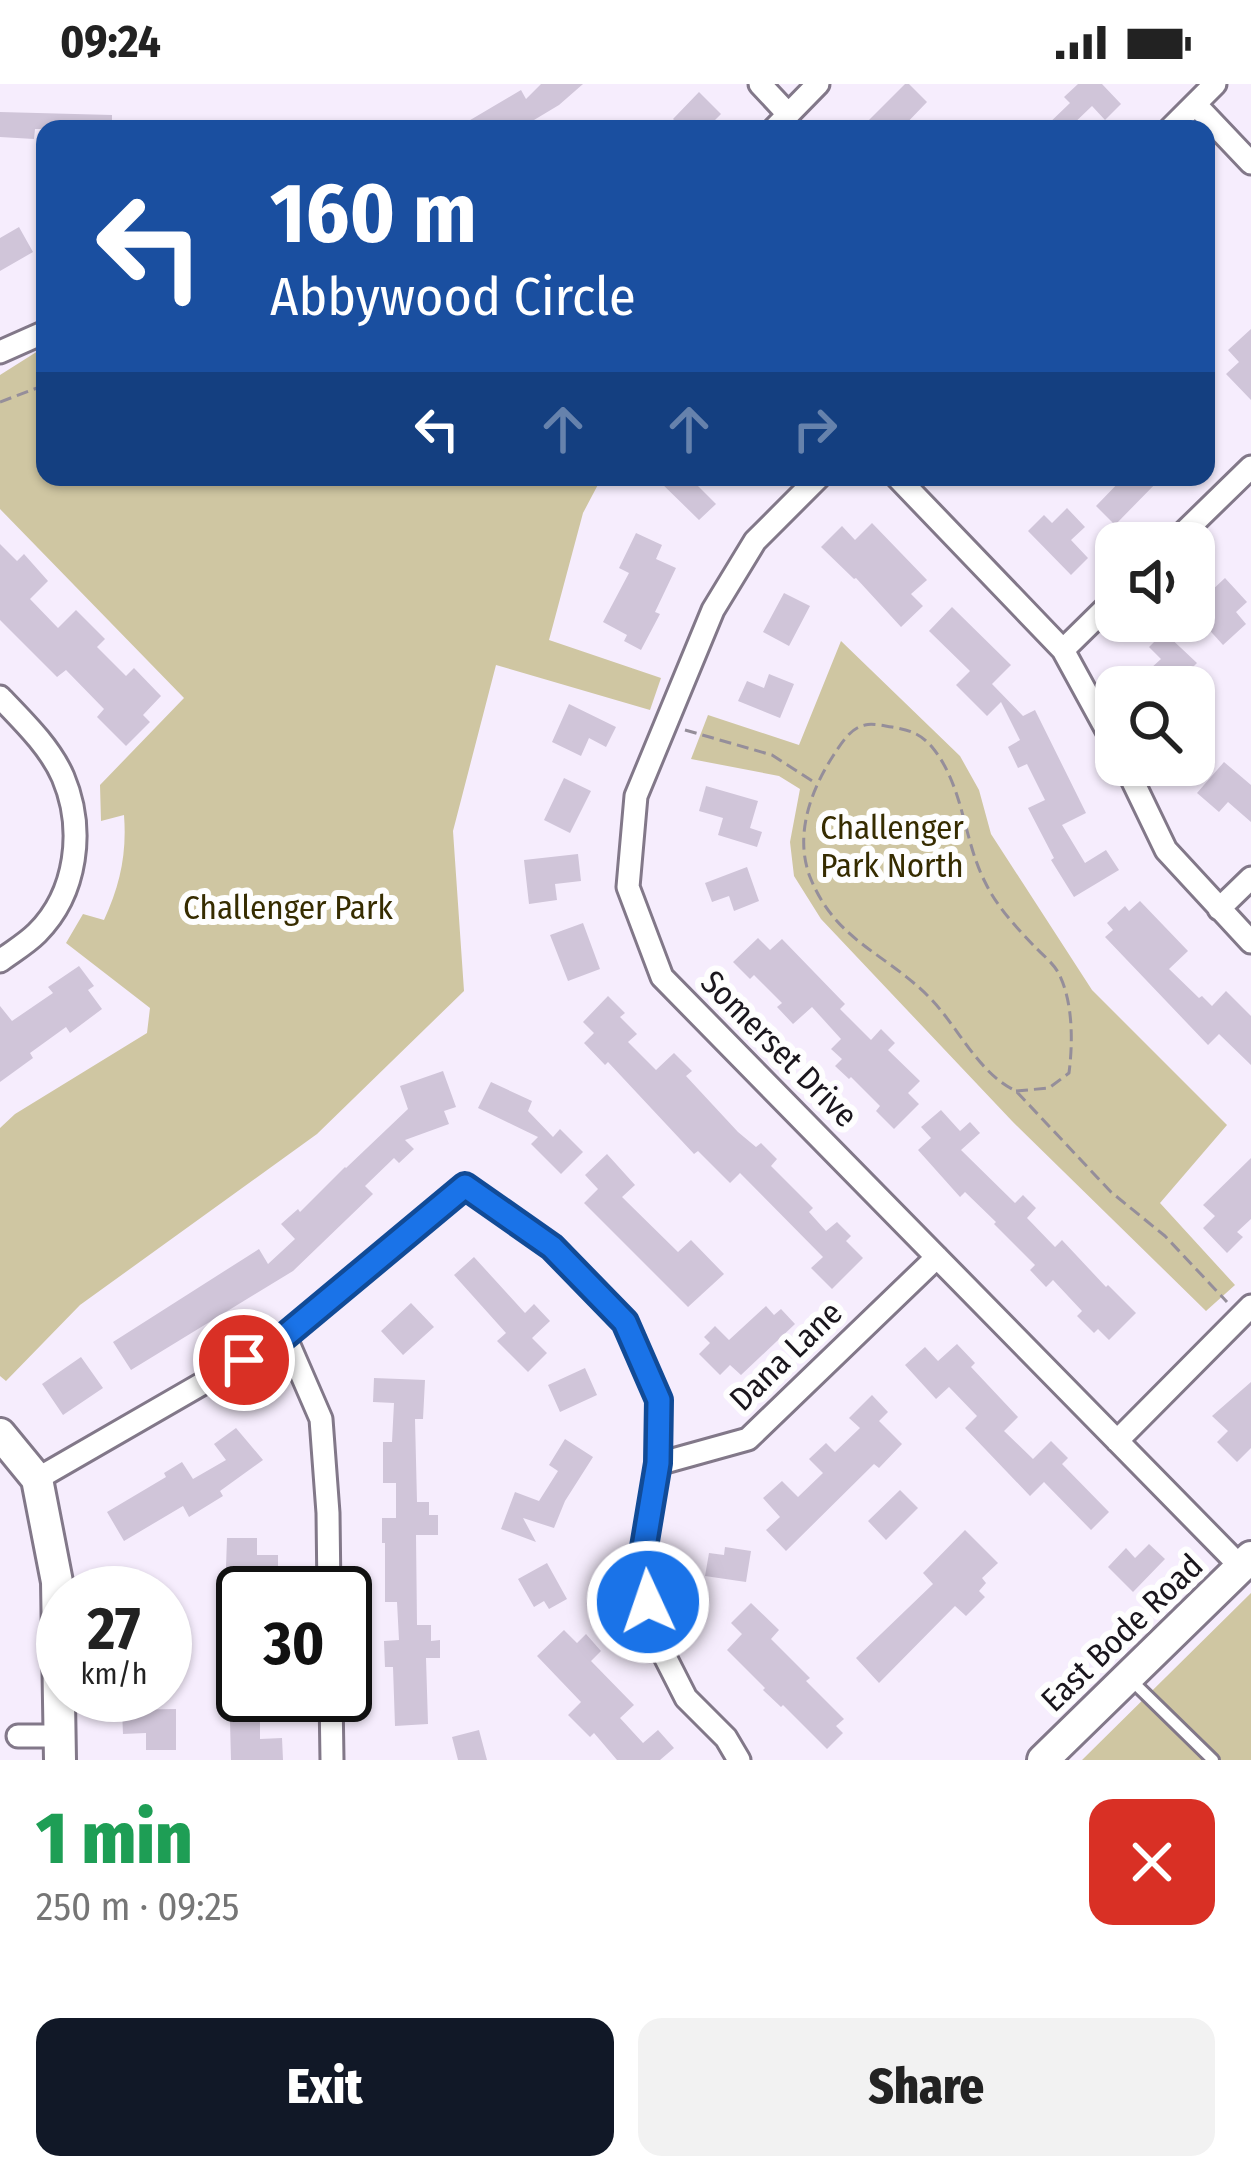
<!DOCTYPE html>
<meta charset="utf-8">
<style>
body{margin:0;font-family:"Fira Sans Condensed",sans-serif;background:#f2f2f2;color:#222;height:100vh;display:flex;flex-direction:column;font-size:45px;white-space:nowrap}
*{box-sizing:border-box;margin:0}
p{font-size:39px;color:#767676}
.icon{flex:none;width:66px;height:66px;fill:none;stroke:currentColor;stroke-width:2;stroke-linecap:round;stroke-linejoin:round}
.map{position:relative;height:1676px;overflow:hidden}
.panel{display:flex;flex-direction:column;background:#fff;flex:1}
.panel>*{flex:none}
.hud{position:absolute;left:36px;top:36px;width:1179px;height:366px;border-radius:24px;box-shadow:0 3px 9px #0004;background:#1a4fa0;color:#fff;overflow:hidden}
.controls{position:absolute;left:1095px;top:438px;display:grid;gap:24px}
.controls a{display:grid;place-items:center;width:120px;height:120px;border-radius:24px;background:#fff;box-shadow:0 3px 9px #0004;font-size:60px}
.speed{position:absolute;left:36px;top:1482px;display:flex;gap:24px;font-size:60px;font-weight:700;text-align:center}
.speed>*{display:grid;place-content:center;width:156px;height:156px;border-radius:50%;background:#fff;box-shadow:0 3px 9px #0004;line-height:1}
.speed small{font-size:30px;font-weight:400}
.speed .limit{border:6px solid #111;border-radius:18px;background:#fff;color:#111}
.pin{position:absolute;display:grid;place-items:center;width:102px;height:102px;color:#fff;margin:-51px;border:6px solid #fff;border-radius:50%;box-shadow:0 3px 12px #0007}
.me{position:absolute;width:132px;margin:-66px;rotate:357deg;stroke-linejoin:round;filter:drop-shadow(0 0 9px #0008)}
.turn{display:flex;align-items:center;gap:42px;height:252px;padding:0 36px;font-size:54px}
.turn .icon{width:156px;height:156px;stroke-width:2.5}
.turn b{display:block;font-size:84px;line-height:102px}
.lanes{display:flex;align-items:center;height:114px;padding:0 36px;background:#0003;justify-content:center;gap:60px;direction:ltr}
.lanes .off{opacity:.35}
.round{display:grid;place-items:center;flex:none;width:126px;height:126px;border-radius:24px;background:#f2f2f2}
.head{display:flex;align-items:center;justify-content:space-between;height:204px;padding:0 36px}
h1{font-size:72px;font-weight:800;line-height:90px;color:#1e9e55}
.action{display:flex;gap:24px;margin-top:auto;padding:24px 36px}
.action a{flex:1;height:138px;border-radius:24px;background:#111827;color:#fff;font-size:48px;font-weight:800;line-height:138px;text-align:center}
.action a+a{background:#f2f2f2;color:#222}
.status{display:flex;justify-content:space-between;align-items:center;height:84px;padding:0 60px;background:#fff;direction:ltr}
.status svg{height:33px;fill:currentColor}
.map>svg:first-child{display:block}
</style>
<div class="status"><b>09:24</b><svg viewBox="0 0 49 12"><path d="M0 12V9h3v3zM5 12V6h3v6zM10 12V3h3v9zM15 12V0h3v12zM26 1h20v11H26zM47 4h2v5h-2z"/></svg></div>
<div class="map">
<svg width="1251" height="1676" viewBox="0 0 1251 1676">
<rect width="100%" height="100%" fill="#f6edfd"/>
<path fill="#cfc6a2" d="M 45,265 L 45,393 L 602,393 L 583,429 L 549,556 L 661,594 L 650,626 L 496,581 L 453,747 L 464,907 L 317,1050 L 80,1221 L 6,1297 L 0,1292 L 0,1044 L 15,1030 L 147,949 L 150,924 L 66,859 L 83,830 L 104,836 C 120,801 127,770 124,731 L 101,737 L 100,701 L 184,614 L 0,425 L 0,291 L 38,267 Z
M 841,557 L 960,672 L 979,706 L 991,750 L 1092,906 L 1227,1041 L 1160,1119 L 1235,1201 L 1206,1227 L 1012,1037 L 821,835 L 794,792 L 790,758 L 800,705 L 779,692 L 691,675 L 708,631 L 799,661 Z
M 1251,1509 L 1251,1676 L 1082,1676 Z"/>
<path fill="#d0c5d9" d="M 541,0 L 583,0 L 559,21 L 519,45 L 455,45 L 521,6 L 526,15 Z
M 905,0 L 909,0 L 927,18 L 901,45 L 860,45 Z
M 1078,0 L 1102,0 L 1121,20 L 1105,36 L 1092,22 L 1068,45 L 1043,45 L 1070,19 L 1064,13 Z
M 699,8 L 721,30 L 706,45 L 683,45 L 673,35 Z
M 0,28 L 112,31 L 112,45 L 35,45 L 34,55 L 0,53 Z
M 19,143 L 33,168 L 0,187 L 0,154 Z
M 1251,245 L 1251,316 L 1226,290 L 1239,278 L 1228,266 Z
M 655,393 L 707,393 L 698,402 L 716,420 L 699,436 Z
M 1124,393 L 1162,393 L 1115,441 L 1096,422 Z
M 1067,424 L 1085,443 L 1071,456 L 1088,474 L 1071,491 L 1028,447 L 1044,431 L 1052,439 Z
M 872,439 L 927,496 L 911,510 L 923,522 L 901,543 L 856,494 L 854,495 L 821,463 L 842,442 L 855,456 Z
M 636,449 L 662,461 L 656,475 L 676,484 L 655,528 L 660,530 L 641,566 L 624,557 L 627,551 L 603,538 L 629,489 L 619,484 Z
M 0,460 L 17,477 L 24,470 L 48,497 L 30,515 L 58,544 L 76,526 L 105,555 L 97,563 L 126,592 L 134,584 L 161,612 L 143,631 L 150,638 L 126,662 L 97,633 L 104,625 L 66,586 L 57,593 L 0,536 Z
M 1225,494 L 1247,518 L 1236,528 L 1246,540 L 1223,561 L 1194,529 L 1194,523 Z
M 784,509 L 810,522 L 789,562 L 763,548 Z
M 952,523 L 1011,581 L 992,600 L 1023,632 L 1035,626 L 1086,729 L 1062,741 L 1085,779 L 1106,766 L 1119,786 L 1074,813 L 1051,776 L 1054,774 L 1028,724 L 1045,716 L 1027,680 L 1018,684 L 1008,663 L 1020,656 L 1001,618 L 987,632 L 956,601 L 970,587 L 929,547 Z
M 1164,548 L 1197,579 L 1173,603 L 1168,603 L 1150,585 L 1161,575 L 1149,563 Z
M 769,590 L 794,600 L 780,634 L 738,617 L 747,597 L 764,604 Z
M 569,620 L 616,643 L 606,663 L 589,654 L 581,672 L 552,658 Z
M 1224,678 L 1251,701 L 1251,738 L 1228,718 L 1219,728 L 1197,709 Z
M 564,694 L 591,707 L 570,749 L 544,736 Z
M 706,702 L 758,717 L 750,744 L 762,748 L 757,763 L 718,751 L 723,734 L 699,727 Z
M 578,770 L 581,797 L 555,800 L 557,816 L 529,820 L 524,776 Z
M 747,783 L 759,817 L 734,827 L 729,812 L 712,818 L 705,799 Z
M 1140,817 L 1188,867 L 1169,885 L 1199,914 L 1202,912 L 1212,922 L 1226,907 L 1251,932 L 1251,981 L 1219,950 L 1208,961 L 1105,853 L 1113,846 L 1107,839 L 1125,822 L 1129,827 Z
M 583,839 L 600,885 L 568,897 L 550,851 Z
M 758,854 L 770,866 L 782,855 L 845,920 L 840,925 L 871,956 L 881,945 L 895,959 L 888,966 L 920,997 L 908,1009 L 919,1020 L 894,1045 L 876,1027 L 880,1022 L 851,993 L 849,995 L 835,982 L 842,975 L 831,965 L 841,955 L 812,923 L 793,940 L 777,923 L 782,919 L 754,891 L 750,895 L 733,878 Z
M 79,882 L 94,902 L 88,906 L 102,925 L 70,949 L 66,943 L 30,969 L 33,974 L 0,998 L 0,922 L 12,937 L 53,909 L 48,903 Z
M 608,912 L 625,929 L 620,933 L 637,950 L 628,958 L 656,986 L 674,969 L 692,987 L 686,992 L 738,1048 L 756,1063 L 761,1059 L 777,1075 L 771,1082 L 813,1124 L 809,1128 L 826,1147 L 837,1138 L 851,1152 L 846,1157 L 863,1174 L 832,1205 L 811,1184 L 823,1173 L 740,1089 L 730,1099 L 698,1067 L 694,1070 L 608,978 L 605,981 L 584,959 L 594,949 L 583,938 Z
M 443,987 L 456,1023 L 444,1027 L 449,1040 L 405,1056 L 414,1065 L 399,1079 L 394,1074 L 365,1102 L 373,1110 L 293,1187 L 131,1286 L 113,1258 L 259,1165 L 268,1180 L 295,1155 L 281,1140 L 298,1125 L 300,1128 L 345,1083 L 346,1084 L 408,1025 L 400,1002 Z
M 491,998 L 532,1017 L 528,1027 L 553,1053 L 560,1045 L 583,1068 L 561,1090 L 531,1060 L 538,1053 L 478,1024 Z
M 941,1026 L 960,1047 L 970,1038 L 980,1049 L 961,1066 L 1015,1119 L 1023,1111 L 1036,1124 L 1027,1134 L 1055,1163 L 1062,1156 L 1106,1203 L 1108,1201 L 1136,1229 L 1109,1256 L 1098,1245 L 1094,1249 L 1077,1232 L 1082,1227 L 1053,1196 L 1046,1203 L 1030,1186 L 1035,1181 L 994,1140 L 996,1138 L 965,1108 L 960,1113 L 918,1066 L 931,1054 L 921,1043 Z
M 607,1070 L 635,1101 L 622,1113 L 678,1168 L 691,1156 L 724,1190 L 688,1223 L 584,1119 L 598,1105 L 585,1091 Z
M 1251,1074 L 1251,1135 L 1237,1148 L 1243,1153 L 1227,1169 L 1203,1144 L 1215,1132 L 1203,1121 Z
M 474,1173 L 525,1229 L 534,1220 L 550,1237 L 532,1254 L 547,1269 L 528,1288 L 497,1257 L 506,1249 L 454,1191 Z
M 411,1219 L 434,1243 L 403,1271 L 381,1247 Z
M 766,1222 L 774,1231 L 781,1225 L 795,1240 L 741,1291 L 730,1281 L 720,1291 L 699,1270 L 710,1259 L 704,1253 L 715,1242 L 729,1256 Z
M 957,1260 L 975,1279 L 971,1283 L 1018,1333 L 1004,1347 L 1033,1375 L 1051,1357 L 1068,1374 L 1062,1380 L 1109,1428 L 1091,1446 L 1044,1398 L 1030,1412 L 965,1344 L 977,1332 L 949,1303 L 936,1315 L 905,1281 L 925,1263 L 938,1277 Z
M 81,1273 L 103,1304 L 63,1331 L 42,1300 Z
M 585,1284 L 597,1311 L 560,1328 L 548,1301 Z
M 374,1294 L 425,1296 L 423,1335 L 415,1335 L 417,1418 L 429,1418 L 429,1431 L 438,1431 L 438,1451 L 416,1451 L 417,1541 L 431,1541 L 431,1557 L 440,1556 L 440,1574 L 426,1574 L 428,1640 L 395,1642 L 393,1583 L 385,1583 L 384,1557 L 399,1556 L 397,1518 L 385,1518 L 385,1459 L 382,1459 L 382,1434 L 396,1434 L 396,1399 L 383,1399 L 383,1358 L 392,1358 L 394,1319 L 373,1318 Z
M 1251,1298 L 1251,1364 L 1237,1378 L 1217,1358 L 1228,1347 L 1212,1332 Z
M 872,1311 L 888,1328 L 879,1337 L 902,1360 L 879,1384 L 874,1380 L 786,1467 L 766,1446 L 780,1433 L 763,1414 L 782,1397 L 798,1413 L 823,1389 L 809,1375 L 826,1359 L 835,1368 L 860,1344 L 849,1334 Z
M 236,1344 L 263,1376 L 220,1407 L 223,1412 L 189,1433 L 183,1422 L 124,1457 L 107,1428 L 166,1393 L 164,1389 L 182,1378 L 193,1395 L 226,1376 L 214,1360 Z
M 565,1355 L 593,1373 L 565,1417 L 554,1444 L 523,1434 L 536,1458 L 501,1445 L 515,1408 L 539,1417 L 558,1387 L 549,1381 Z
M 900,1406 L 918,1424 L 886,1456 L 868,1437 Z
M 965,1446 L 998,1479 L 982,1494 L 986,1499 L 979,1507 L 985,1513 L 966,1532 L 955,1522 L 879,1599 L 856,1574 L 933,1500 L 923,1489 Z
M 227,1454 L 257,1454 L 257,1471 L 278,1471 L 278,1494 L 243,1494 L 243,1541 L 224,1541 Z
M 1149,1460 L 1165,1475 L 1133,1508 L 1108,1483 L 1126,1464 L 1135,1474 Z
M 725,1463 L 751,1467 L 746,1498 L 705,1492 L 709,1469 L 724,1471 Z
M 547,1479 L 567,1515 L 549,1525 L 544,1517 L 534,1523 L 518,1495 Z
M 751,1519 L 779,1546 L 771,1555 L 810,1594 L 806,1597 L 844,1635 L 836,1642 L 843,1649 L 827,1665 L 783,1621 L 781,1623 L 763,1606 L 765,1604 L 727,1566 L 742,1550 L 731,1539 Z
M 564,1546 L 577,1559 L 586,1550 L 601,1567 L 591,1577 L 634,1621 L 620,1634 L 643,1659 L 658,1646 L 674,1664 L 660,1676 L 617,1676 L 594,1649 L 590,1653 L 568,1631 L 581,1618 L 537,1572 Z
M 176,1625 L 176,1666 L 146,1666 L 146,1649 L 123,1650 L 122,1626 Z
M 260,1636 L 260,1655 L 282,1654 L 283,1676 L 231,1676 L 230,1637 Z
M 479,1646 L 487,1676 L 458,1676 L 452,1653 Z"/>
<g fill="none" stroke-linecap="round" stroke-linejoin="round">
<defs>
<path id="lane" d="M 1129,1594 L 1213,1676"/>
<path id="street" d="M 760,0 L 788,30
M 1195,20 L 1251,79
M 774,45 L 818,0
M 1170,45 L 1215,0
M 0,268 L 45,248
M 819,393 L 755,457 L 713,526 L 636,712 L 628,803 L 662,893 L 1241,1483
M 897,393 L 1063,566 L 1116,663
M 1173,459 L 1251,383
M 1063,566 L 1116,514
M 0,613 C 23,637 50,663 63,693 C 85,745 77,809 37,849 C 26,860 12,868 0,877
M 1125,681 L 1166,766 L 1251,858
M 1219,825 L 1251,794
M 285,1252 L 321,1335 L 328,1429 L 329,1509
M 1117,1357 L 1251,1222
M 658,1380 L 748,1355 L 937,1173
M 37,1395 L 285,1252 L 465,1102 L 552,1163 L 625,1238 L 659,1316 L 658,1380 L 641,1481 L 656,1555 L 686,1614 L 726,1654 L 739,1676
M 331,1611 L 332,1676
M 18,1652 L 59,1652"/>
<path id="secondary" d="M 0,1350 L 37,1395 L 57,1498 L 60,1676
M 1043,1676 L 1251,1473"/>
</defs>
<use href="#lane" stroke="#827889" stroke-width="16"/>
<use href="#street" stroke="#827889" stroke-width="27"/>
<use href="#secondary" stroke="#827889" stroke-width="36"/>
<path stroke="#958e9a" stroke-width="3" stroke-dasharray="12 6" stroke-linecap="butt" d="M 0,318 L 45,301
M 685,646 L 772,671 L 814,698
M 1016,1007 L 1049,1004 L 1069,989 C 1073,958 1073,918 1059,890 C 1054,880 1043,871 1035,863 C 1016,843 997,823 985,798 C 963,755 964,702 932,663 C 920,649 909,646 892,643 C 884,642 873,639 865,641 C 850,644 841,660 833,672 C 811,706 794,751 810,793 C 836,858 885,868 930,914 C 959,944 978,989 1016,1007 L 1111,1108 L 1165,1152 L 1227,1218"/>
<use href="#lane" stroke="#fff" stroke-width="10"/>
<use href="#street" stroke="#fff" stroke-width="21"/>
<use href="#secondary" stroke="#fff" stroke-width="30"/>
</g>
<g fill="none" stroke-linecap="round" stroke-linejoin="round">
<defs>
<path id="route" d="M 244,1276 L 285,1252 L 465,1102 L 552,1163 L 625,1238 L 659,1316 L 658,1379 L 641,1481 L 648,1518"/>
</defs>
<use href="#route" stroke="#114b97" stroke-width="30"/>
<use href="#route" stroke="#1a73e8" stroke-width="21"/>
</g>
<g text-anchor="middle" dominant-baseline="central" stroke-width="12" stroke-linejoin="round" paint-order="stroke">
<g font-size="33" fill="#362c00" stroke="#fefefe">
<text x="892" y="744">Challenger<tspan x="892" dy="38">Park North</tspan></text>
<text x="288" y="824">Challenger Park</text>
</g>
<g font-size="33" fill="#1a161d" stroke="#fefefe">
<text transform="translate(779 965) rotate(45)">Somerset Drive</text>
<text transform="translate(786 1272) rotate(-44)">Dana Lane</text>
<text transform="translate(1122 1549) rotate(-44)">East Bode Road</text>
</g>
</g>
</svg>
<div class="controls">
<a><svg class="icon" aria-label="sound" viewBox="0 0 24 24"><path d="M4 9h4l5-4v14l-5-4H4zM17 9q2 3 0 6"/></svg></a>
<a><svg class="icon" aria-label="search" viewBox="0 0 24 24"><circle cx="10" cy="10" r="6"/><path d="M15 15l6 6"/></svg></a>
</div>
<div class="speed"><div>27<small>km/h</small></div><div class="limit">30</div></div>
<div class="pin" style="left:244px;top:1276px;background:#d93025"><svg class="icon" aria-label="arrive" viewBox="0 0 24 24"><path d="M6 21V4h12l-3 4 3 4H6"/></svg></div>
<svg class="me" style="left:648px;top:1518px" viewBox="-20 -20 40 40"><circle r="17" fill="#1a73e8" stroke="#fff" stroke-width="3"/><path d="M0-11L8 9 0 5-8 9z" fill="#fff"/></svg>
<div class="hud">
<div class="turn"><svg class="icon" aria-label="left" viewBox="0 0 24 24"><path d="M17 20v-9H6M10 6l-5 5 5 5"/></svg><div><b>160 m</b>Abbywood Circle</div></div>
<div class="lanes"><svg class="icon" aria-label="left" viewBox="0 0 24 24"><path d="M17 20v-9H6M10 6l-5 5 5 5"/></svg><svg class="icon off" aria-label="ahead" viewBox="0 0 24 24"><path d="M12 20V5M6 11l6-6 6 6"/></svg><svg class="icon off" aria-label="ahead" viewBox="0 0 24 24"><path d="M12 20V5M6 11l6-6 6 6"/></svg><svg class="icon off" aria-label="right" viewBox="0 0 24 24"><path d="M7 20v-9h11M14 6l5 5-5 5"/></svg></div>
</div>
</div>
<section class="panel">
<div class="head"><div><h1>1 min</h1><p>250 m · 09:25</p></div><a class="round" style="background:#d93025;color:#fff"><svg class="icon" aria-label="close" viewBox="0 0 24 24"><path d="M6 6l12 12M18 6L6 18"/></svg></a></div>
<div class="action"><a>Exit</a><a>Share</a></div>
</section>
